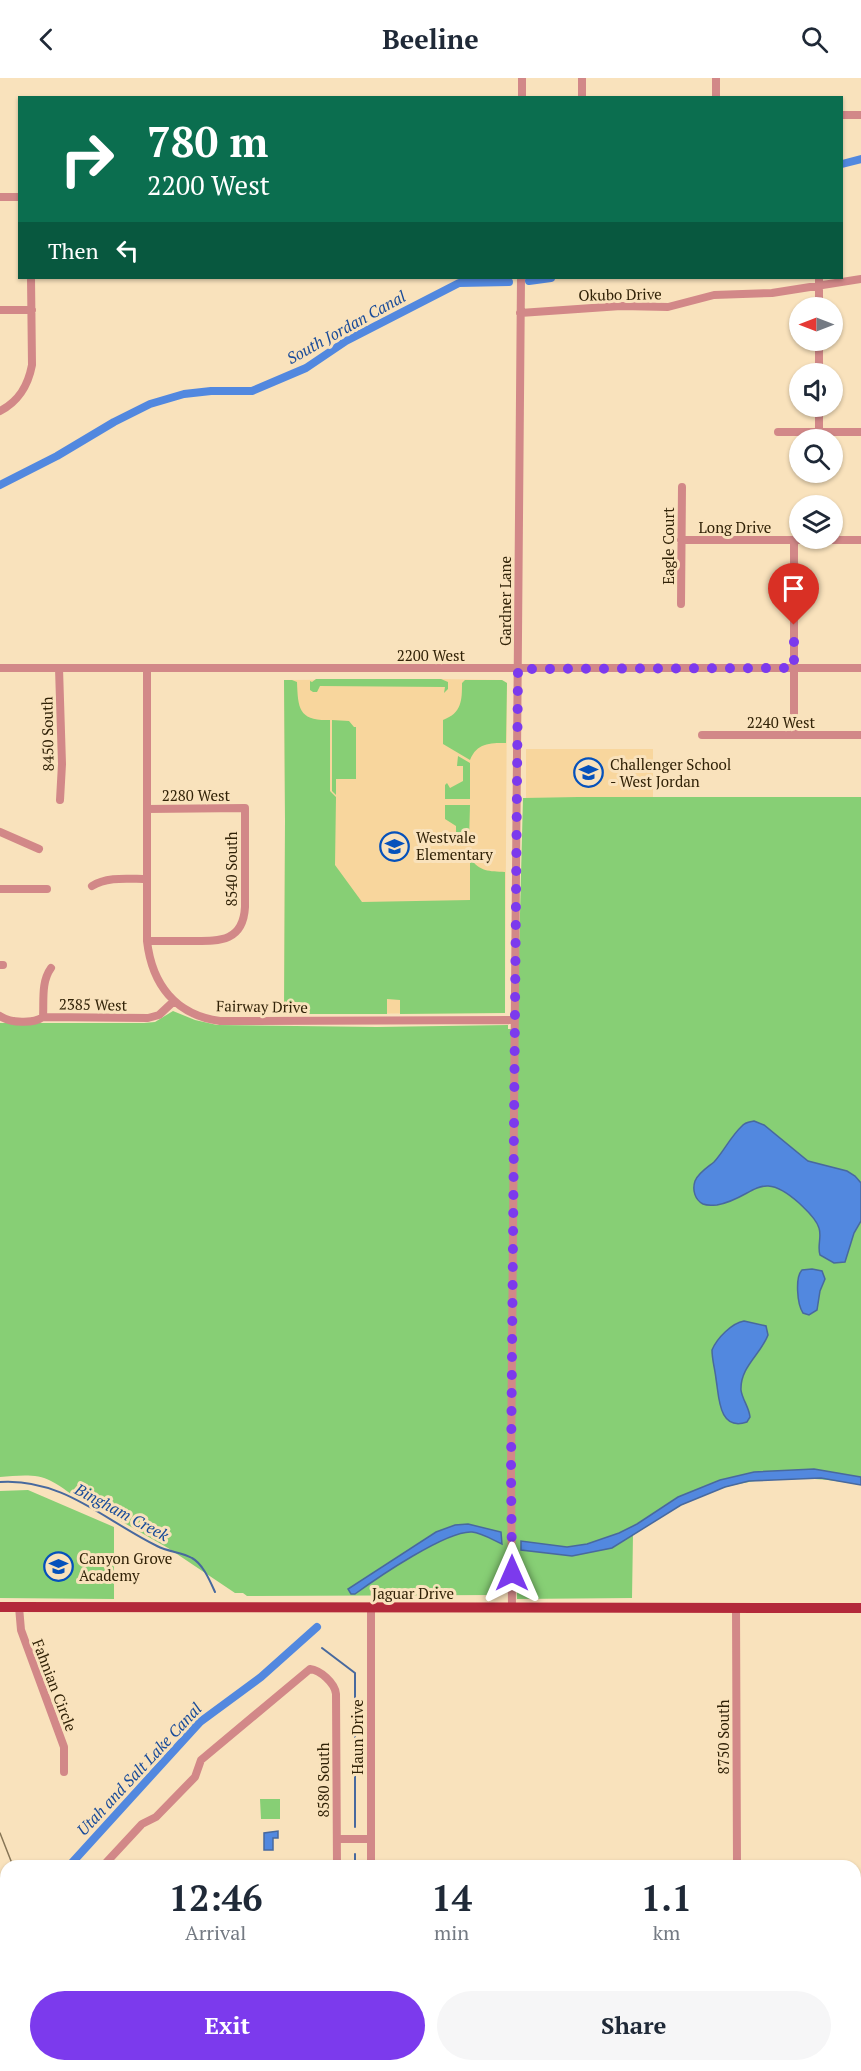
<!DOCTYPE html>
<style>
body{margin:0;font-family:"PT Serif",serif;background:#f6f6f7;color:#1f2937;height:100vh;display:flex;flex-direction:column;font-size:22px;white-space:nowrap}
*{box-sizing:border-box;margin:0}
p{font-size:20px;color:#747a83}
.icon{flex:none;width:33px;height:33px;fill:none;stroke:currentColor;stroke-width:2;stroke-linecap:round;stroke-linejoin:round}
.map{position:relative;flex:1;overflow:hidden}
.details{position:absolute;left:0px;top:1782px;width:861px;height:212px;display:flex;flex-direction:column;background:#fff;border-radius:18px 18px 0 0;box-shadow:0 2px 4px #0004}
.details>*{flex:none}
.guide{position:absolute;left:18px;top:18px;width:825px;height:183px;border-radius:0px;box-shadow:0 2px 4px #0004;background:#0b6e4f;color:#fff;overflow:hidden}
.needle{width:39px;rotate:270deg}
.tools{position:absolute;left:789px;top:219px;display:grid;gap:12px}
.tools a{display:grid;place-items:center;width:54px;height:54px;border-radius:50%;background:#fff;box-shadow:0 2px 4px #0004;font-size:30px}
.pin{position:absolute;display:grid;place-items:center;width:51px;height:51px;color:#fff;margin:-62px -26px;border-radius:50% 50% 50% 0;rotate:-45deg;box-shadow:0 0 6px #0007}
.pin .icon{rotate:45deg}
.me{position:absolute;width:66px;margin:-33px;rotate:0deg;stroke-linejoin:round;filter:drop-shadow(0 0 4px #0008)}
.turn{display:flex;align-items:center;gap:21px;height:126px;padding:0 30px;font-size:27px}
.turn .icon{width:78px;height:78px;stroke-width:2.5}
.turn b{display:block;font-size:42px;line-height:51px}
.then{display:flex;align-items:center;height:57px;padding:0 30px;background:#0003;gap:12px;font-size:22px}
.eta{display:flex;justify-content:space-evenly;align-items:center;height:102px;text-align:center}
.eta b{font-size:36px;font-weight:600;line-height:42px}
.action{display:flex;gap:12px;margin-top:auto;padding:12px 30px}
.action a{flex:1;height:69px;border-radius:36px;background:#7c3aed;color:#fff;font-size:24px;font-weight:600;line-height:69px;text-align:center}
.action a+a{background:#f6f6f7;color:#1f2937}
header{display:flex;justify-content:space-between;align-items:center;height:78px;padding:0 30px;background:#fff;font-size:27px;font-weight:600}
.map>svg:first-child{display:block}
</style>
<header><svg class="icon" aria-label="back" viewBox="0 0 24 24"><path d="M15 5l-7 7 7 7"/></svg>Beeline<svg class="icon" aria-label="search" viewBox="0 0 24 24"><circle cx="10" cy="10" r="6"/><path d="M15 15l6 6"/></svg></header>
<div class="map">
<svg width="861" height="1993" viewBox="0 0 861 1993">
<rect width="100%" height="100%" fill="#f9e2bc"/>
<path fill="#f8d69d" d="M 439,601 L 502,602 L 507,605 L 505,935 L 286,936 L 284,933 L 285,743 L 284,602 Z
M 526,671 L 653,671 L 653,719 L 526,720 Z
M 95,1988 L 369,1988 L 369,1993 L 97,1993 Z"/>
<path fill="#87cf75" d="M 316,601 L 441,601 L 448,604 L 448,611 L 444,615 L 445,609 L 320,608 L 317,614 L 313,614 L 310,612 L 310,603 L 312,604 Z
M 284,602 L 292,602 L 297,604 C 298,631 299,643 330,642 L 330,713 L 336,719 L 335,787 L 362,824 L 470,822 L 470,780 C 480,794 489,793 505,794 L 505,935 L 400,936 L 400,922 L 387,921 L 387,936 L 286,936 L 284,933 L 285,743 Z
M 465,602 L 502,602 L 507,605 L 506,665 C 489,665 477,665 470,682 L 443,666 L 443,642 C 462,635 462,622 462,605 Z
M 332,642 L 349,643 L 354,649 L 356,649 L 356,701 L 336,701 L 336,717 L 332,713 Z
M 458,678 L 470,685 L 470,721 L 445,721 L 445,707 L 447,705 L 450,710 L 463,703 L 463,688 L 457,688 Z
M 578,719 L 861,719 L 861,1407 C 800,1395 736,1397 680,1428 C 664,1436 649,1447 633,1456 L 632,1520 L 517,1521 L 517,1514 L 501,1513 L 500,1516 L 496,1517 L 247,1518 L 243,1515 L 235,1515 L 168,1470 L 84,1422 C 70,1418 64,1409 51,1403 C 36,1395 17,1398 0,1399 L 0,945 L 144,945 L 155,944 L 173,933 L 195,942 L 217,947 L 377,949 L 508,947 L 508,951 L 517,951 L 523,720 Z
M 445,727 L 470,727 L 469,764 L 462,768 L 456,767 L 456,748 L 445,741 Z
M 28,1412 L 114,1449 L 114,1521 L 0,1520 L 0,1413 Z
M 260,1721 L 280,1721 L 280,1741 L 261,1741 Z
M 0,1799 L 6,1819 L 6,1831 L 0,1833 Z
M 6,1851 L 6,1981 L 0,1977 L 0,1856 Z"/>
<path fill="#5288df" stroke="#48699e" stroke-width="1.5" d="M 754,1043 L 764,1047 L 808,1083 L 847,1093 L 855,1098 L 861,1105 L 861,1143 L 854,1155 L 845,1184 L 834,1185 L 820,1177 C 817,1168 822,1159 819,1150 C 816,1140 806,1132 799,1125 C 759,1089 755,1120 717,1127 C 712,1127 708,1128 703,1126 C 695,1122 692,1112 695,1103 C 698,1095 708,1089 714,1084 C 724,1073 731,1058 742,1048 C 745,1044 749,1044 754,1043 Z
M 812,1191 L 822,1193 L 825,1201 L 820,1213 L 817,1232 L 809,1237 L 803,1235 C 797,1226 795,1199 802,1192 Z
M 744,1243 L 766,1248 L 768,1257 C 761,1276 740,1289 741,1312 C 742,1321 749,1329 750,1339 L 747,1344 C 718,1354 719,1317 716,1301 C 715,1291 712,1282 712,1272 C 717,1260 732,1245 744,1243 Z
M 814,1391 L 861,1399 L 861,1407 L 821,1400 L 749,1403 L 725,1409 L 681,1427 L 612,1470 L 572,1478 L 521,1472 L 521,1463 L 567,1469 L 587,1466 L 619,1455 L 637,1446 L 678,1419 L 720,1402 L 754,1394 Z
M 468,1446 L 501,1454 L 502,1466 C 493,1462 482,1455 472,1454 C 447,1452 377,1500 355,1516 L 351,1516 L 348,1511 L 436,1454 L 455,1447 Z
M 278,1753 L 278,1760 L 273,1760 L 273,1772 L 264,1772 L 264,1755 Z"/>
<g fill="none" stroke-linecap="round" stroke-linejoin="round">
<path stroke="#48699e" stroke-width="2" d="M 0,1404 C 63,1400 104,1442 157,1468 C 168,1474 182,1474 192,1480 C 203,1486 210,1503 215,1514
M 322,1570 L 355,1595 L 355,1749
M 355,1788 L 355,1776
M 617,1988 L 617,1993"/>
<path stroke="#5288df" stroke-width="8" d="M 842,86 L 861,81
M 529,203 L 551,200
M 0,407 L 57,378 L 114,344 L 150,326 L 184,316 L 211,313 L 252,313 L 306,290 L 346,263 L 459,205 L 509,204
M 69,1788 L 200,1644 L 261,1599 L 317,1549
M 0,1849 L 6,1844"/>
<path stroke="#d28888" stroke-width="8" d="M 716,0 L 716,20
M 522,20 L 522,0
M 582,20 L 582,0
M 842,37 L 861,37
M 0,119 L 20,119
M 819,200 L 819,230
M 0,232 L 32,232
M 520,235 L 621,228 L 668,229 L 714,217 L 772,215 L 861,201
M 819,262 L 819,296
M 819,328 L 819,354
M 0,333 C 19,323 28,308 32,287 L 31,200
M 778,354 L 861,354
M 681,462 L 861,462
M 794,462 L 794,657
M 681,526 L 682,409
M 0,590 L 861,590
M 59,590 L 62,686 L 60,722
M 147,590 L 147,863 C 152,906 175,937 220,943 L 515,942
M 702,657 L 861,657
M 0,754 L 39,771
M 92,808 C 107,798 129,801 147,801
M 0,811 L 47,811
M 147,863 C 161,863 176,863 190,863 C 218,863 243,865 245,829 L 245,730 L 147,731
M 0,887 L 3,887
M 0,938 C 11,945 33,946 43,939 L 148,940 L 159,937 L 174,923
M 43,939 C 44,922 41,904 51,890
M 19,1529 L 21,1552 L 64,1669 L 64,1694
M 371,1530 L 371,1788
M 512,1530 L 511,1392 L 521,200
M 736,1530 L 737,1788
M 337,1761 L 371,1761
M 103,1788 L 142,1746 L 156,1739 L 195,1699 L 201,1682 L 310,1591 C 320,1592 335,1605 336,1616 L 337,1788
M 21,1988 L 27,1993
M 372,1988 L 372,1993
M 738,1988 L 738,1993
M 7,1993 L 14,1988"/>
<path stroke="#b3293a" stroke-width="10" d="M 0,1529 L 861,1530"/>
<path stroke="#877555" stroke-width="1.5" d="M 0,1755 L 13,1788
M 80,1988 L 82,1993"/>
</g>
<g fill="none" stroke-linecap="round" stroke-linejoin="round">
<path stroke="#7c3aed" stroke-width="10" stroke-dasharray="0 18" d="M 512,1495 L 511,1392 L 518,591 L 794,590 L 794,547"/>
</g>
<defs>
<symbol id="school-ring" viewBox="-11 -11 22 22"><circle r="9.5" fill="#f9e2bc" stroke="#0551bb" stroke-width="1.5"/><path d="M0-5L7-2L0 1L-7-2ZM-4 1L0 2.5L4 1V4Q0 6-4 4Z" fill="#0551bb"/></symbol>
</defs>
<g fill-rule="evenodd">
<use href="#school-ring" x="572" y="678" width="33" height="33"/>
<use href="#school-ring" x="378" y="752" width="33" height="33"/>
<use href="#school-ring" x="42" y="1472" width="33" height="33"/>
</g>
<g text-anchor="middle" dominant-baseline="central" stroke-width="6" stroke-linejoin="round" paint-order="stroke">
<g font-size="15" fill="#312207" stroke="#f9e2bc">
<text transform="translate(620 216) rotate(-1)">Okubo Drive</text>
<text x="735" y="449">Long Drive</text>
<text transform="translate(668 468) rotate(-90)">Eagle Court</text>
<text transform="translate(505 523) rotate(-90)">Gardner Lane</text>
<text x="431" y="577">2200 West</text>
<text x="781" y="644">2240 West</text>
<text transform="translate(47 656) rotate(-91)">8450 South</text>
<text x="196" y="717">2280 West</text>
<text transform="translate(231 791) rotate(-90)">8540 South</text>
<text transform="translate(93 926) rotate(1)">2385 West</text>
<text transform="translate(262 928) rotate(1)">Fairway Drive</text>
<text x="413" y="1515">Jaguar Drive</text>
<text transform="translate(55 1607) rotate(69)">Fahnian Circle</text>
<text transform="translate(357 1659) rotate(-90)">Haun Drive</text>
<text transform="translate(723 1659) rotate(-90)">8750 South</text>
<text transform="translate(323 1702) rotate(-90)">8580 South</text>
</g>
<g font-size="15" fill="#312207" stroke="#f9e2bc" text-anchor="start">
<text x="610" y="686">Challenger School<tspan x="610" dy="17">- West Jordan</tspan></text>
<text x="416" y="759">Westvale<tspan x="416" dy="17">Elementary</tspan></text>
<text x="79" y="1480">Canyon Grove<tspan x="79" dy="17">Academy</tspan></text>
</g>
<g font-size="16" font-style="italic" fill="#194b99" stroke="#f9e2bc">
<text transform="translate(346 249) rotate(-29)">South Jordan Canal</text>
<text transform="translate(122 1434) rotate(28)">Bingham Creek</text>
<text transform="translate(139 1691) rotate(-47)">Utah and Salt Lake Canal</text>
</g>
</g>
</svg>
<div class="tools">
<a><svg class="needle" viewBox="-14 -14 28 28"><path d="M0-13l5 13h-10z" fill="#e53935"/><path d="M0 13l5-13h-10z" fill="#747a83"/></svg></a>
<a><svg class="icon" aria-label="sound" viewBox="0 0 24 24"><path d="M4 9h4l5-4v14l-5-4H4zM17 9q2 3 0 6"/></svg></a>
<a><svg class="icon" aria-label="search" viewBox="0 0 24 24"><circle cx="10" cy="10" r="6"/><path d="M15 15l6 6"/></svg></a>
<a><svg class="icon" aria-label="layers" viewBox="0 0 24 24"><path d="M12 4l9 5-9 5-9-5zM3 14l9 5 9-5"/></svg></a>
</div>
<div class="pin" style="left:794px;top:547px;background:#d93025"><svg class="icon" aria-label="arrive" viewBox="0 0 24 24"><path d="M6 21V4h12l-3 4 3 4H6"/></svg></div>
<svg class="me" style="left:512px;top:1495px" viewBox="-20 -20 40 40"><path d="M0-17L14 15 0 8-14 15z" fill="#7c3aed" stroke="#fff" stroke-width="4"/></svg>
<div class="guide">
<div class="turn"><svg class="icon" aria-label="right" viewBox="0 0 24 24"><path d="M7 20v-9h11M14 6l5 5-5 5"/></svg><div><b>780 m</b>2200 West</div></div>
<div class="then">Then<svg class="icon" aria-label="left" viewBox="0 0 24 24"><path d="M17 20v-9H6M10 6l-5 5 5 5"/></svg></div>
</div>
<section class="details">
<div class="eta">
<div><b>12:46</b><p>Arrival</p></div>
<div><b>14</b><p>min</p></div>
<div><b>1.1</b><p>km</p></div>
</div>
<div class="action"><a>Exit</a><a>Share</a></div>
</section>
</div>
